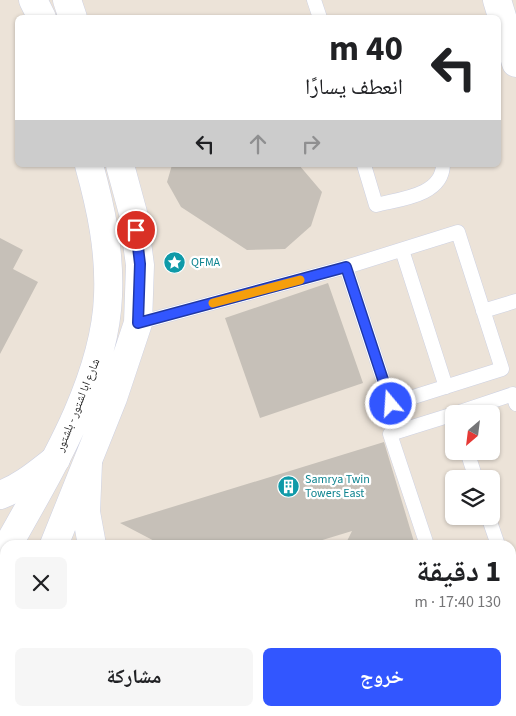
<!DOCTYPE html>
<html lang="ar">
<meta charset="utf-8">
<style>
body{margin:0;font-family:"Source Sans 3","Noto Naskh Arabic",sans-serif;background:#f6f6f6;color:#202124;direction:rtl;height:100vh;display:flex;flex-direction:column;font-size:19px;white-space:nowrap}
*{box-sizing:border-box;margin:0}
p{font-size:16px;color:#757577}
.icon{flex:none;width:28px;height:28px;fill:none;stroke:currentColor;stroke-width:2;stroke-linecap:round;stroke-linejoin:round}
.map{position:relative;flex:1;overflow:hidden;direction:ltr}
.side{position:absolute;left:0px;top:540px;width:516px;height:176px;display:flex;flex-direction:column;background:#fff;border-radius:15px 15px 0 0;box-shadow:0 1px 4px #0004;direction:rtl}
.side>*{flex:none}
.top-card{position:absolute;left:15px;top:15px;width:486px;height:152px;border-radius:8px;box-shadow:0 1px 4px #0004;direction:rtl;background:#fff;color:#202124;overflow:hidden}
.needle{width:32px;rotate:208deg}
.buttons{position:absolute;left:445px;top:405px;display:grid;gap:10px}
.buttons a{display:grid;place-items:center;width:55px;height:55px;border-radius:8px;background:#fff;box-shadow:0 1px 4px #0004;font-size:25px}
.pin{position:absolute;display:grid;place-items:center;width:42px;height:42px;color:#fff;margin:-21px;border:2px solid #fff;border-radius:50%;box-shadow:0 1px 5px #0007}
.me{position:absolute;width:55px;margin:-28px;rotate:342deg;stroke-linejoin:round;filter:drop-shadow(0 0 4px #0008)}
.turn{display:flex;align-items:center;gap:18px;height:105px;padding:0 15px;font-size:22px}
.turn .icon{width:65px;height:65px;stroke-width:2.5}
.turn b{display:block;font-size:35px;line-height:42px}
.lanes{display:flex;align-items:center;height:48px;padding:0 15px;background:#0003;justify-content:center;gap:25px;direction:ltr}
.lanes .off{opacity:.35}
.round{display:grid;place-items:center;flex:none;width:52px;height:52px;border-radius:8px;background:#f6f6f6}
.head{display:flex;align-items:center;justify-content:space-between;height:85px;padding:0 15px}
h1{font-size:30px;font-weight:700;line-height:38px}
.button{display:flex;gap:10px;margin-top:auto;padding:10px 15px}
.button a{flex:1;height:58px;border-radius:8px;background:#3256ff;color:#fff;font-size:20px;font-weight:700;line-height:58px;text-align:center}
.button a+a{background:#f6f6f6;color:#202124}
.map>svg:first-child{display:block}
</style>
<div class="map">
<svg width="516" height="716" viewBox="0 0 516 716">
<rect width="100%" height="100%" fill="#ece3d8"/>
<path fill="#c6c0b8" d="M 172,165 L 299,165 L 322,192 L 311,226 L 285,249 L 247,250 L 181,207 L 167,182 Z
M 0,238 L 23,250 L 13,269 L 38,282 L 0,354 Z
M 328,283 L 363,383 L 260,418 L 225,318 Z
M 384,442 L 415,545 L 345,545 L 352,531 L 306,545 L 162,545 L 120,523 Z"/>
<g fill="none" stroke-linecap="round" stroke-linejoin="round">
<defs>
<path id="service" d="M 314,0 L 320,18
M 364,165 L 376,205 C 399,199 442,196 443,165
M 458,232 L 502,369 L 391,404 L 346,267 Z
M 402,250 L 446,387
M 483,311 L 516,301
M 138,323 L 346,267
M 454,414 L 513,394 L 516,404
M 467,451 L 476,479
M 488,516 L 498,545
M 427,545 L 390,434 L 454,414
M 511,587 L 516,602
M 511,705 L 516,703
M 482,711 L 483,714 L 491,711"/>
<path id="minor" d="M 33,0 L 42,18
M 67,0 L 73,18
M 8,545 C 49,472 105,381 108,296 C 110,251 101,208 89,165
M 54,545 L 113,398 L 138,323 L 140,265 L 133,213 L 120,165"/>
<path id="secondary" d="M 497,0 L 516,63
M 88,463 L 86,512 L 92,545
M 0,495 C 22,487 38,473 56,459
M 0,546 L 5,549
M 0,585 L 5,584
M 0,632 L 5,635
M 162,711 L 172,716
M 235,711 L 244,716
M 302,711 L 311,716"/>
</defs>
<use href="#service" stroke="#cdd1e2" stroke-width="15"/>
<use href="#minor" stroke="#cdd1e2" stroke-width="29"/>
<use href="#secondary" stroke="#cdd1e2" stroke-width="29"/>
<use href="#service" stroke="#fff" stroke-width="14"/>
<use href="#minor" stroke="#fff" stroke-width="28"/>
<use href="#secondary" stroke="#fff" stroke-width="28"/>
</g>
<g fill="none" stroke-linecap="round" stroke-linejoin="round">
<defs>
<path id="route" d="M 136,230 L 140,264 L 138,323 L 346,267 L 391,404"/>
</defs>
<use href="#route" stroke="#2038a6" stroke-width="12"/>
<use href="#route" stroke="#3256ff" stroke-width="9"/>
<path stroke="#f59e0b" stroke-width="9" d="M 213,303 L 300,280"/>
</g>
<defs>
<symbol id="sight-disc" viewBox="-11 -11 22 22"><circle r="9.5" fill="#0f9aa8" stroke="#fff"/><path d="M0-6L1.8-2.2L6-1.7L2.9 1.2L3.7 5.4L0 3.3L-3.7 5.4L-2.9 1.2L-6-1.7L-1.8-2.2Z" fill="#fff"/></symbol>
<symbol id="building-disc" viewBox="-11 -11 22 22"><circle r="9.5" fill="#0f9aa8" stroke="#fff"/><path d="M-4-6H4V6H1V3H-1V6H-4ZM-2.5-4.3h1.7v1.8h-1.7ZM.8-4.3h1.7v1.8H.8ZM-2.5-1h1.7V.8h-1.7ZM.8-1h1.7V.8H.8Z" fill="#fff"/></symbol>
</defs>
<g fill-rule="evenodd">
<use href="#sight-disc" x="162" y="250" width="25" height="25"/>
<use href="#building-disc" x="276" y="474" width="25" height="25"/>
</g>
<g text-anchor="middle" dominant-baseline="central" stroke-width="4.5" stroke-linejoin="round" paint-order="stroke">
<g font-size="12" fill="#0d838f" stroke="#fff" text-anchor="start">
<text x="191" y="262">QFMA</text>
<text x="305" y="479">Samrya Twin<tspan x="305" dy="14">Towers East</tspan></text>
</g>
<g font-size="12" fill="#282828" stroke="#fff">
<text transform="translate(78 405) rotate(-68)">شارع ابا لشتور - بلشتور</text>
</g>
</g>
</svg>
<div class="buttons">
<a><svg class="needle" viewBox="-14 -14 28 28"><path d="M0-13l5 13h-10z" fill="#e53935"/><path d="M0 13l5-13h-10z" fill="#757577"/></svg></a>
<a><svg class="icon" aria-label="layers" viewBox="0 0 24 24"><path d="M12 4l9 5-9 5-9-5zM3 14l9 5 9-5"/></svg></a>
</div>
<div class="pin" style="left:136px;top:230px;background:#d93025"><svg class="icon" aria-label="arrive" viewBox="0 0 24 24"><path d="M6 21V4h12l-3 4 3 4H6"/></svg></div>
<svg class="me" style="left:391px;top:404px" viewBox="-20 -20 40 40"><circle r="17" fill="#3256ff" stroke="#fff" stroke-width="3"/><path d="M0-11L8 9 0 5-8 9z" fill="#fff"/></svg>
<div class="top-card">
<div class="turn"><svg class="icon" aria-label="left" viewBox="0 0 24 24"><path d="M17 20v-9H6M10 6l-5 5 5 5"/></svg><div><b>40 m</b>انعطف يسارًا</div></div>
<div class="lanes"><svg class="icon" aria-label="left" viewBox="0 0 24 24"><path d="M17 20v-9H6M10 6l-5 5 5 5"/></svg><svg class="icon off" aria-label="ahead" viewBox="0 0 24 24"><path d="M12 20V5M6 11l6-6 6 6"/></svg><svg class="icon off" aria-label="right" viewBox="0 0 24 24"><path d="M7 20v-9h11M14 6l5 5-5 5"/></svg></div>
</div>
<section class="side">
<div class="head"><div><h1>1 دقيقة</h1><p>130 m · 17:40</p></div><a class="round"><svg class="icon" aria-label="close" viewBox="0 0 24 24"><path d="M6 6l12 12M18 6L6 18"/></svg></a></div>
<div class="button"><a>خروج</a><a>مشاركة</a></div>
</section>
</div>
